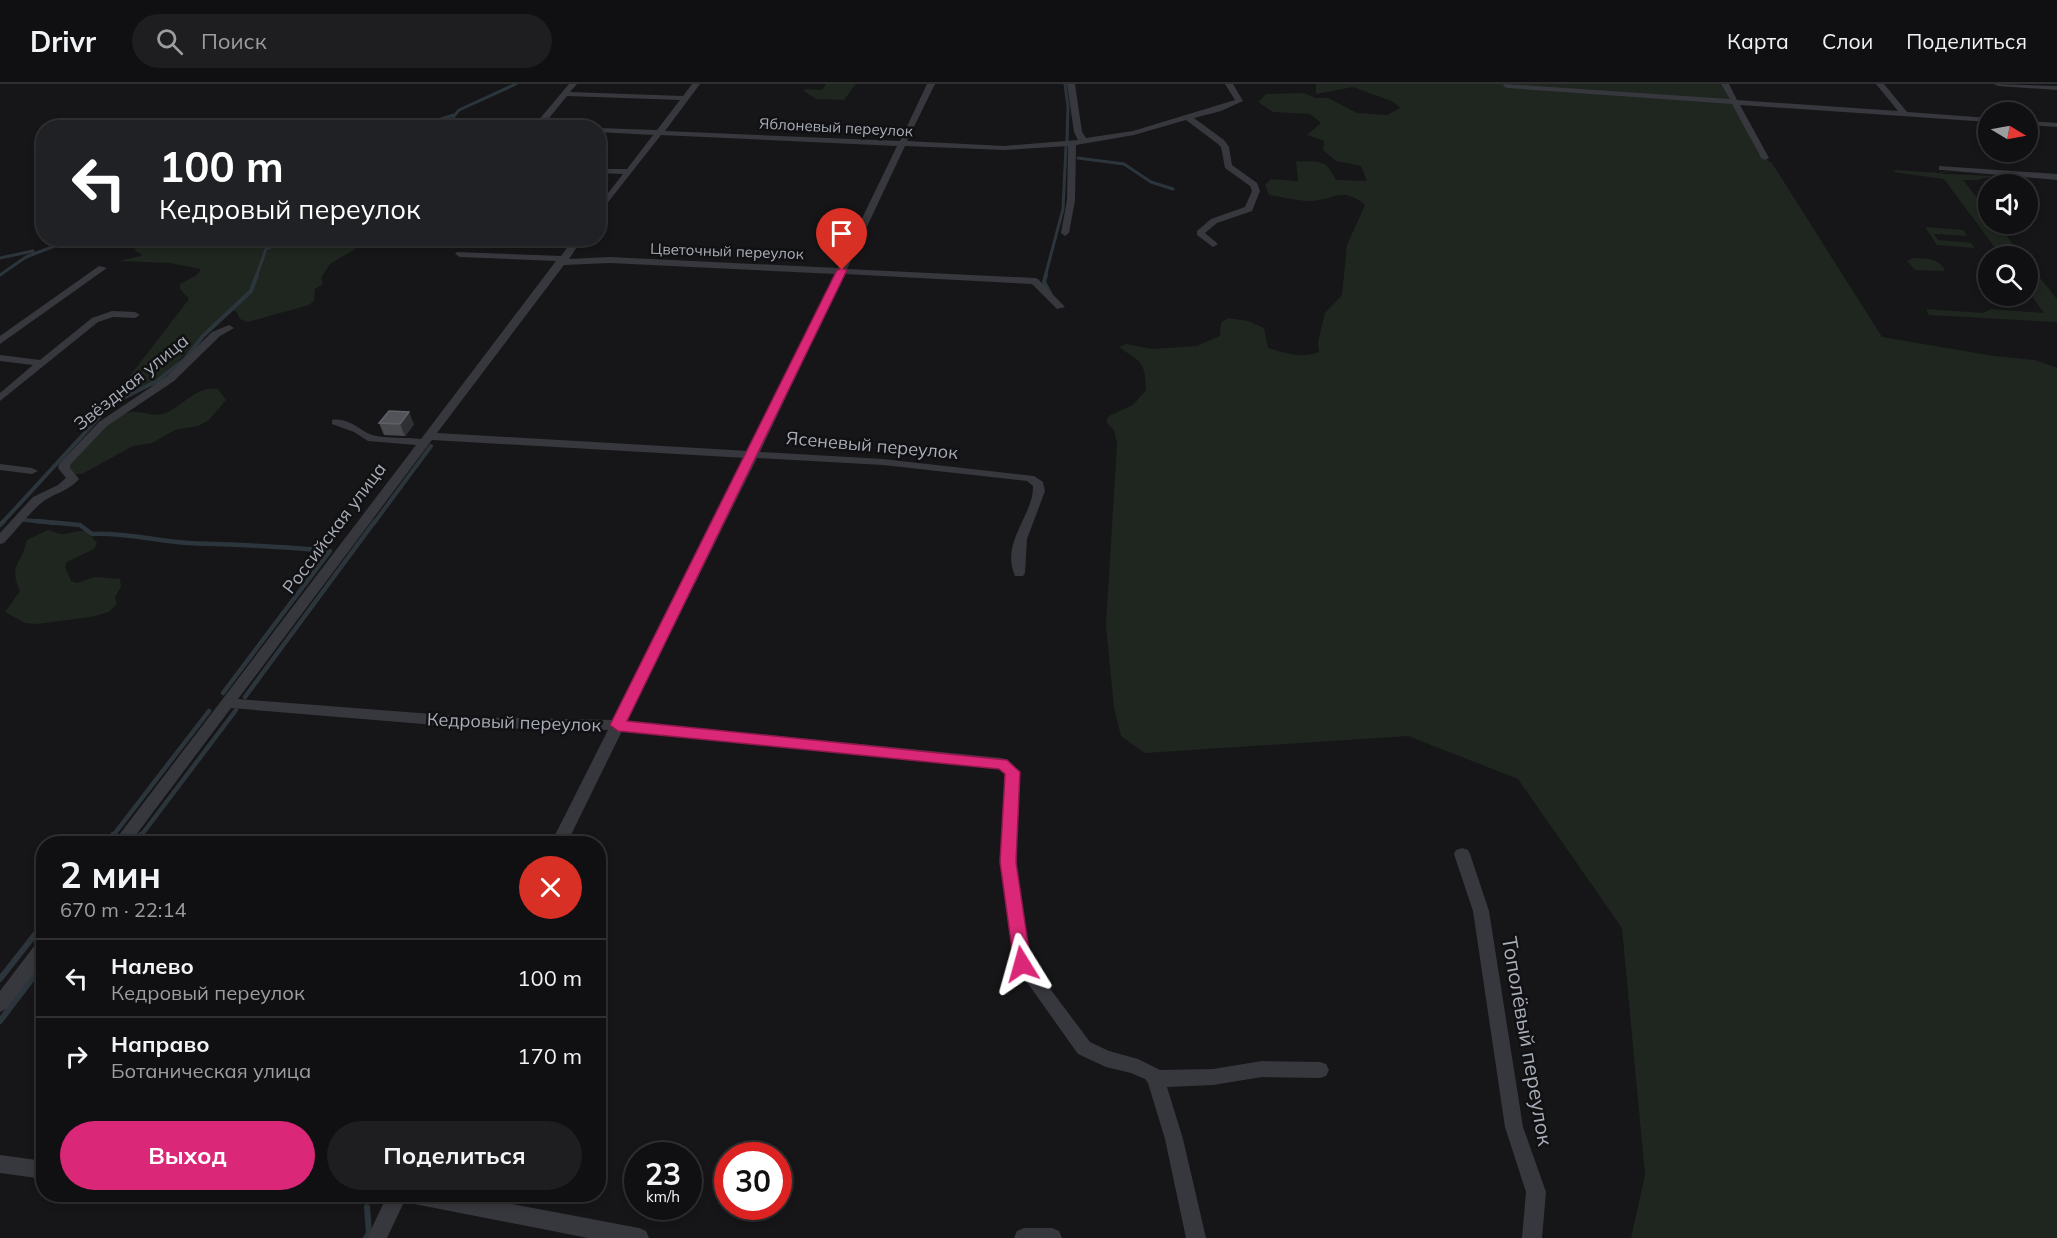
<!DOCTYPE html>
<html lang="ru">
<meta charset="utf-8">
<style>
body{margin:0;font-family:Mulish,sans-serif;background:#1e1e20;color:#f1f3f6;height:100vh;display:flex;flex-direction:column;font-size:22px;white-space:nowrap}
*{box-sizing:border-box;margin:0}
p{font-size:20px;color:#9c9d9f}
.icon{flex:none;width:33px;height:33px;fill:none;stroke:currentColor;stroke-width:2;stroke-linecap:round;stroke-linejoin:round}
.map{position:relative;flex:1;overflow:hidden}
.details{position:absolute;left:36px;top:752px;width:570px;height:366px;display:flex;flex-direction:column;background:#101012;border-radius:24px;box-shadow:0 3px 9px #0003,0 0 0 2px #303032}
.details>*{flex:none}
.hud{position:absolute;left:36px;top:36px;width:570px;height:126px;border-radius:24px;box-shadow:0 3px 9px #0003,0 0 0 2px #303032;background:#202124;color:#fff;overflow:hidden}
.needle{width:39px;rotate:100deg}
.tools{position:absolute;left:1978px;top:18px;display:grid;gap:12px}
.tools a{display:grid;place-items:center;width:60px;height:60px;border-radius:50%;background:#101012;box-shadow:0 3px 9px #0003,0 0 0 2px #303032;font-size:30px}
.speed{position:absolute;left:624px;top:1058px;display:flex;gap:12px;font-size:30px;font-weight:700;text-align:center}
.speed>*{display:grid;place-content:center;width:78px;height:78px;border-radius:50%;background:#101012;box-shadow:0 3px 9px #0003,0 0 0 2px #303032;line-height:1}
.speed small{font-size:15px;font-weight:400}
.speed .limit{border:9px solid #d22;background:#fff;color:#111}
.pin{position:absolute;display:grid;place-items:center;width:51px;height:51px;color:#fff;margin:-62px -26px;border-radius:50% 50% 50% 0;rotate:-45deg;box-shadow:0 0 6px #0007}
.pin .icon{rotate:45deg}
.me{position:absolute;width:66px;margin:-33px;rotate:352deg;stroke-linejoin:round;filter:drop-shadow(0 0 4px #0008)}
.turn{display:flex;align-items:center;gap:21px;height:126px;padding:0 24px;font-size:27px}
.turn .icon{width:78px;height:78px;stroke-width:2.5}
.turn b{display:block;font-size:42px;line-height:51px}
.round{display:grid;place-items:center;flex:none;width:63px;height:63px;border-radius:32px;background:#1e1e20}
.overview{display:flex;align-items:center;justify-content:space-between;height:102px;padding:0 24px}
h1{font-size:36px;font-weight:700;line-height:45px}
.primary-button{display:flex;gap:12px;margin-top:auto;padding:12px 24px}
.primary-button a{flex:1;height:69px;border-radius:36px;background:#db2777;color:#fff;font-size:24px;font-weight:700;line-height:69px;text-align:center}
.primary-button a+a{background:#1e1e20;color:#f1f3f6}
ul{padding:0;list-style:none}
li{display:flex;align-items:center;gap:18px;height:78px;padding:0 24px;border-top:2px solid #303032}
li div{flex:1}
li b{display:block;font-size:22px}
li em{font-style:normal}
header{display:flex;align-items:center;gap:36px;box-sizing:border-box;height:84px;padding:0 30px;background:#101012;border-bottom:2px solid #303032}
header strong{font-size:28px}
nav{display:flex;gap:33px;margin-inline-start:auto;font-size:21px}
.search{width:420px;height:54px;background:#1e1e20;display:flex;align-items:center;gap:15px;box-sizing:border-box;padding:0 21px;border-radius:33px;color:#9c9d9f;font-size:22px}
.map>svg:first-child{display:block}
</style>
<header>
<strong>Drivr</strong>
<div class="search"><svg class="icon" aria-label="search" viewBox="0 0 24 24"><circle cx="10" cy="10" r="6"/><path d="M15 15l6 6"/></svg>Поиск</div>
<nav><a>Карта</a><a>Слои</a><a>Поделиться</a></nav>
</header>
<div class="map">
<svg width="2057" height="1154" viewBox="0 0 2057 1154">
<rect width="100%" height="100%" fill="#161618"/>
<path fill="#1e261f" d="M 826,0 L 856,0 L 844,16 L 816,15 L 804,7 L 805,5 L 822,6 Z
M 1316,0 L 1514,0 L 1512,2 L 1517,0 L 1723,0 L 1733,18 L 1515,3 L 1735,20 L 1758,70 L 1772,79 L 1882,253 L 1994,272 L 2035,276 L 2057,284 L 2057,1154 L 1631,1154 L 1645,1091 L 1622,844 L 1518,695 L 1408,652 L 1145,669 L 1121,652 L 1114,624 L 1106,541 L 1117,360 L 1114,346 L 1106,338 L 1109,332 L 1133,321 L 1146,306 C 1145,276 1141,279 1119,263 L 1126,260 L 1152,265 L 1196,262 L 1220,252 L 1221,239 L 1228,234 L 1248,237 L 1264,244 L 1268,264 C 1285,269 1301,275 1319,268 L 1318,258 L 1325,229 L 1342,211 L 1347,161 L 1365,121 C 1340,100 1333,118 1307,117 C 1294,116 1281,113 1269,111 L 1265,101 L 1271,95 L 1298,97 L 1296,77 C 1318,78 1326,74 1336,96 L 1367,97 L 1361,82 L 1336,77 L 1323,66 L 1324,57 L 1307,51 L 1321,39 L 1310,30 L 1273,28 L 1258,18 L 1266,10 L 1304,9 L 1316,14 L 1328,14 L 1357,29 L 1387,31 L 1400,24 L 1394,18 L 1353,3 L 1316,10 Z
M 1896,86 L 1939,89 L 1949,87 L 2039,94 L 1950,87 L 1940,90 L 1905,88 L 1993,92 L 1978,96 L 1963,96 L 1989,129 L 1989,140 L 1997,140 L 2021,170 L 1999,169 L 1944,95 L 1893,88 Z
M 1925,143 L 1963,146 L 1967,152 L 1934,150 L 1938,156 L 1971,159 L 1975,164 L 1937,161 Z
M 185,155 L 350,155 L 348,156 L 355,165 L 330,180 L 321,194 L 323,200 L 315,205 L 314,217 L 309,221 L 248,238 L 240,235 L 236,227 L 227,227 L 166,290 L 166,295 L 153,302 L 128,303 L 126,297 L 189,215 L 180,205 L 180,200 L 197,191 L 201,185 L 170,179 L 120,177 L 143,171 L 134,166 L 137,162 L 166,161 Z
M 1913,174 C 1926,175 1939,173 1945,187 L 1915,186 L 1907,177 Z
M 2028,179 L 2057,215 L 2057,238 L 1929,231 L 1926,225 L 1983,229 L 1991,225 L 2044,229 L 2028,207 Z
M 207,305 L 218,305 L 226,316 L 209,336 L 198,342 L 175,346 L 152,359 L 133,362 L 82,390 L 65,391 L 65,386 C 80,369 108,333 131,328 C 141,326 152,333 163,330 C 178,325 189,310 207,305 Z
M 48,446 C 53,447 58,450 62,450 C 81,449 82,440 97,459 L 94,465 L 67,478 L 65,483 L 71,497 L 77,499 L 95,493 L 120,495 L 121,503 L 115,513 L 117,520 L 109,528 L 91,533 L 36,540 L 25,539 L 5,528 L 20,507 C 8,482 22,479 27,456 Z"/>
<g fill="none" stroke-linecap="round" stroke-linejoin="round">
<path stroke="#2c353c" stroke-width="3" d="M 1065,0 L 1068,22 L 1067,58
M 412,44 L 454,31
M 451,44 L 454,32 L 459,26 L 516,0
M 1078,74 L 1124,80 L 1151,98 L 1173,105
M 0,174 L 33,167
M 0,191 L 26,173 L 76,154
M 256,193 L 266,165 L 291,154
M 1045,193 L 1063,125 L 1066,62"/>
<path stroke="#2c353c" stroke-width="4" d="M 1046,191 L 1044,198 L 1050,209
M 25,436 L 54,439
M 2,439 L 104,328 L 119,316 L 157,297 L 185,275 L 203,252 L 251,207 L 257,191
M 374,439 L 431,362"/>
<path stroke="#2c353c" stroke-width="4.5" d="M 37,437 L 80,441 L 92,450 C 124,448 156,457 188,459 C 236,461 282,462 330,467 L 223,609
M 0,441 L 4,437
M 245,613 L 375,437
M 112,753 L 209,627
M 140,753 L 236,626"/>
<path stroke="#2c353c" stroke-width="6" d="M 107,759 L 113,751
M 135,759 L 141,751
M 0,895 L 44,839
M 0,937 L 44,879
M 366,1154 L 369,1149 L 367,1123"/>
<path fill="#37383d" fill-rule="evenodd" d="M 569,0 L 577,0 L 570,8 L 683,12 L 692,0 L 700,0 L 665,47 L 900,57 L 927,0 L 935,0 L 907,57 L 1004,62 L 1078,56 L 1074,48 L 1067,0 L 1075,0 L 1082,48 L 1086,54 L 1133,47 L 1235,16 L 1225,0 L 1233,0 L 1243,17 L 1221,27 L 1194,34 L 1224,56 L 1229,63 L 1232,81 L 1257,99 L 1260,107 L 1252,127 L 1217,139 L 1205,149 L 1218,160 L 1213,163 L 1197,151 L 1197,147 L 1211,135 L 1245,123 L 1252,107 L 1250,102 L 1225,84 L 1221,63 L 1218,60 L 1186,36 L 1134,51 L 1076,61 L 1075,116 L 1069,149 L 1065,152 L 1061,149 L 1067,116 L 1068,62 L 1004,66 L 905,62 L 847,185 L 1035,194 L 1038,195 L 1065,223 L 1057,225 L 1032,200 L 844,190 L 760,368 L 883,375 L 1034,392 L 1043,398 L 1045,407 L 1027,455 L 1025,489 L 1023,492 L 1015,492 C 1000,458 1034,431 1033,402 L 1027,397 L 883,381 L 757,374 L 627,637 L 1002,674 L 1007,676 L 1019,688 L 1016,778 L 1030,878 L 1090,958 L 1109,967 L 1138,975 L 1160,986 L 1213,985 L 1262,977 L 1320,978 L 1326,980 L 1329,986 L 1326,992 L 1320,994 L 1262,993 L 1213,1001 L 1167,1003 L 1183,1055 L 1206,1154 L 1186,1154 L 1165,1055 L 1148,999 L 1145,995 L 1131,989 L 1106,983 L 1078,970 L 1014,880 L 1000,778 L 1005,690 L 998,685 L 622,647 L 567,759 L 551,759 L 608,646 L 471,644 L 231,624 L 130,759 L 113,759 L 416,361 L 368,357 L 354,348 L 332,340 L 332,336 C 349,333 360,347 372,351 C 387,355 406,353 421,355 L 556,177 L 460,173 L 455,170 L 457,168 L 561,172 L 574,154 L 583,154 L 569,175 L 610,173 L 838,184 L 897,62 L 661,51 L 598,131 L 598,122 L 623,90 L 598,89 L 598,85 L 627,85 L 653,51 L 598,48 L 598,44 L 657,46 L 680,16 L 567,12 L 541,44 L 532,44 ZM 610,179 L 835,190 L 749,367 L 437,349 L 564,181 ZM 432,356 L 746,374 L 613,636 L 471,633 L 238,615 Z
M 1504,0 L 1730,15 L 1721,0 L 1729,0 L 1737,16 L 1898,27 L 1876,0 L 1884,0 L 1907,28 L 1989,34 L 1989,38 L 1740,21 L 1769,74 L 1765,76 L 1761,74 L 1732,20 L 1507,4 L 1503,2 Z
M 1994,0 L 2057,2 L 2057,6 L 1998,2 Z
M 2028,37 L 2057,39 L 2057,43 L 2028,41 Z
M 1939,82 L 2057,90 L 2057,96 L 1942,86 L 1939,86 Z
M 99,182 L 107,184 L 0,260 L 0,252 Z
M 112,227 L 135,228 L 140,231 L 135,234 L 113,233 L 98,238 L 0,317 L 0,309 L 33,281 L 0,277 L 0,271 L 40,276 L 92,234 Z
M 229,241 L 234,244 L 220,252 L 174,297 L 107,342 L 70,381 L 70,384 L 79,395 C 68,408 51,410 40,420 C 27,432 16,446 4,459 L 0,460 L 0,449 L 33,413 L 58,401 L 66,394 L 58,384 L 59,380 L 99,338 L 166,293 L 212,248 Z
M 0,380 L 32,384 L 38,387 L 32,390 L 0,386 Z
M 1462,764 L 1468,766 L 1470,770 L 1489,827 L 1523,1043 L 1546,1108 L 1542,1154 L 1522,1154 L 1526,1108 L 1505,1043 L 1473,827 L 1454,770 L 1456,766 Z
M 44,855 L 44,876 L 6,925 L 0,928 L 0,907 L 38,857 Z
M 0,1071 L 44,1077 L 44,1095 L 0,1089 Z
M 388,1110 L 459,1110 L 639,1144 L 646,1147 L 649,1154 L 588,1154 L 404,1118 L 387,1154 L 367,1154 Z
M 1024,1144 L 1052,1144 L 1059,1147 L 1062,1154 L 1014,1154 L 1017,1147 Z"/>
</g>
<path fill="#47494d" d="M 379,339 L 414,340 L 405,352 L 384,351 Z"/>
<path fill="#2f3033" d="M 409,328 L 414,340 L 405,352 L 400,340 Z"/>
<path fill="#525359" stroke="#5f6168" stroke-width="1.5" d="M 389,327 L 409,328 L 400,340 L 379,339 Z"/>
<path fill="#db2777" stroke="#8e194d" stroke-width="1.5" d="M 842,184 L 847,186 L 627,637 L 1007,676 L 1020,688 L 1016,778 L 1031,880 L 1028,885 L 1022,887 L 1016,885 L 1014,880 L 1000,778 L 1005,690 L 999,685 L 618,647 L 610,641 L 837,186 Z"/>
<g text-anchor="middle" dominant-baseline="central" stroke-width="5" stroke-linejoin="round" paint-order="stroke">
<g font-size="15" fill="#a8adb8" stroke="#111113">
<text transform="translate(836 43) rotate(3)">Яблоневый переулок</text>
<text transform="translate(727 167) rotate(2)">Цветочный переулок</text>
</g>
<g font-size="18" fill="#a8adb8" stroke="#111113">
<text transform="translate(131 298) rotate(-39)">Звёздная улица</text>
<text transform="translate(872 361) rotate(5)">Ясеневый переулок</text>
<text transform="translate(334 444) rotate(-53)">Российская улица</text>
<text transform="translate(514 638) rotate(2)">Кедровый переулок</text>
</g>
<g font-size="21" fill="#a8adb8" stroke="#111113">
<text transform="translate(1528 957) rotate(80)">Тополёвый переулок</text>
</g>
</g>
</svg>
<div class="tools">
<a><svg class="needle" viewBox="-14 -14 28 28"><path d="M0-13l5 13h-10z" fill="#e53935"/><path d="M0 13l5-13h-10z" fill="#9c9d9f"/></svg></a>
<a><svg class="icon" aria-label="sound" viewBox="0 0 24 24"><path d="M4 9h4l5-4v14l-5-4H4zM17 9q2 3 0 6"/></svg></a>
<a><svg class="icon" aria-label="search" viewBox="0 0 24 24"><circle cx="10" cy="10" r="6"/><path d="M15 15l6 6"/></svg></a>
</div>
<div class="speed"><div>23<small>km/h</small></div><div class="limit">30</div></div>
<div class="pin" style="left:842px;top:186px;background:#d93025"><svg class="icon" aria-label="arrive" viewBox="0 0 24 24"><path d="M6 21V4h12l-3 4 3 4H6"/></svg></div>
<svg class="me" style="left:1022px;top:880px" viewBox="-20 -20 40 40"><path d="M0-17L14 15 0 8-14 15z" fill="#db2777" stroke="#fff" stroke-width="4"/></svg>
<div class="hud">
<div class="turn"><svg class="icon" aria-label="left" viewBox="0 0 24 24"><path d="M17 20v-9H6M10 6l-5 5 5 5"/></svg><div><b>100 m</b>Кедровый переулок</div></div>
</div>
<section class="details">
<div class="overview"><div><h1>2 мин</h1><p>670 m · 22:14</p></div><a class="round" style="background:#d93025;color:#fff"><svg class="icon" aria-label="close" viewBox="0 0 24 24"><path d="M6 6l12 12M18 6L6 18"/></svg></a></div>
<ul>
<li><svg class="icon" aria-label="left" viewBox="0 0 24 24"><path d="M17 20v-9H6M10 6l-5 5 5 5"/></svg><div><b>Налево</b><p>Кедровый переулок</p></div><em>100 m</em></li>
<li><svg class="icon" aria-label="right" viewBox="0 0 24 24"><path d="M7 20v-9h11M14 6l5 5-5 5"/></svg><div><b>Направо</b><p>Ботаническая улица</p></div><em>170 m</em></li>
</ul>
<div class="primary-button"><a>Выход</a><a>Поделиться</a></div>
</section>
</div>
